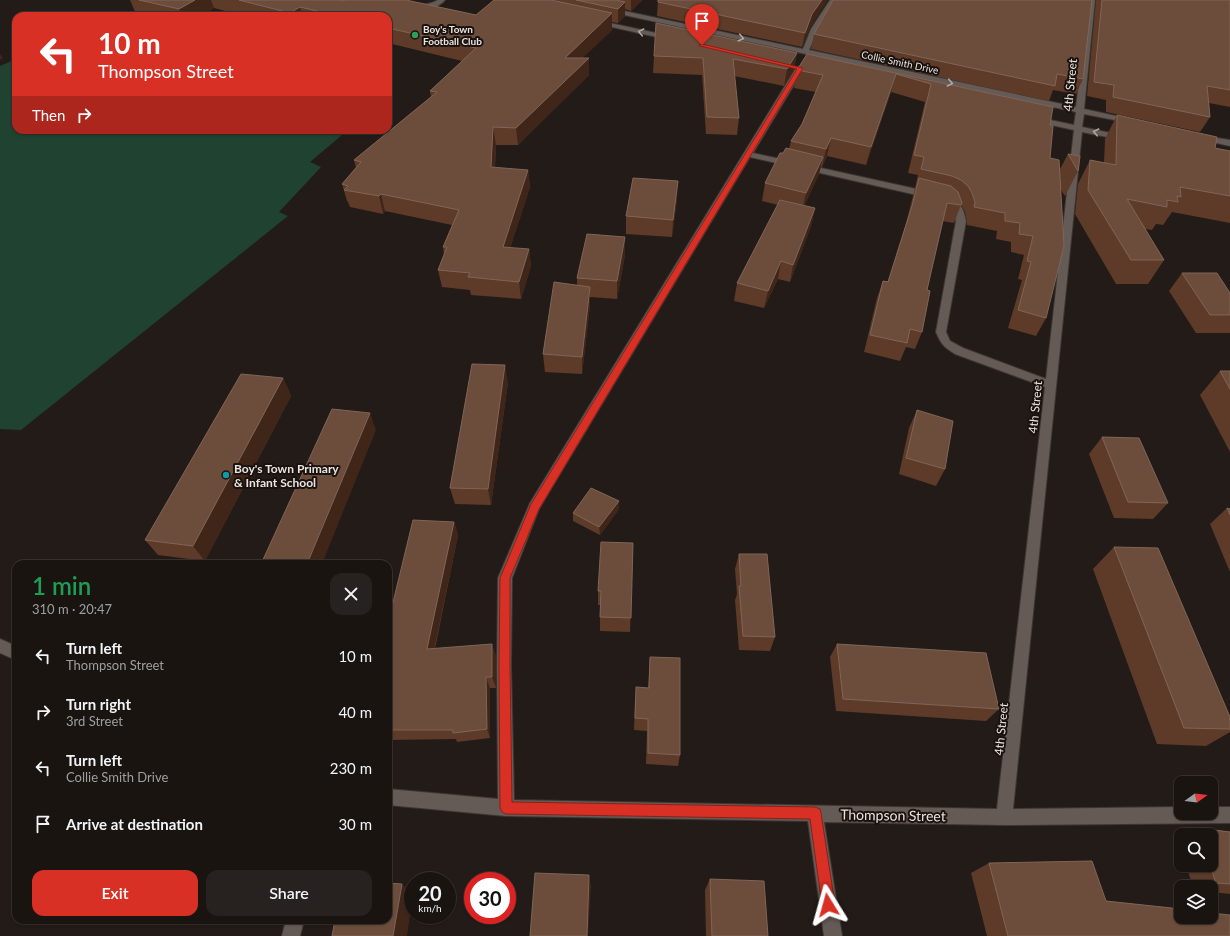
<!DOCTYPE html>
<meta charset="utf-8">
<style>
body{margin:0;font-family:Lato,sans-serif;background:#27211f;color:#f1f3f6;height:100vh;display:flex;flex-direction:column;font-size:15px;white-space:nowrap}
*{box-sizing:border-box;margin:0}
p{font-size:13px;color:#9f9e9f}
.icon{flex:none;width:22px;height:22px;fill:none;stroke:currentColor;stroke-width:2;stroke-linecap:round;stroke-linejoin:round}
.map{position:relative;flex:1;overflow:hidden}
.panel{position:absolute;left:12px;top:560px;width:380px;height:364px;display:flex;flex-direction:column;background:#1a1411;border-radius:12px;box-shadow:0 1px 3px #0004,0 0 0 1px #383331}
.panel>*{flex:none}
.top-card{position:absolute;left:12px;top:12px;width:380px;height:122px;border-radius:12px;box-shadow:0 1px 3px #0004,0 0 0 1px #383331;background:#d93025;color:#fff;overflow:hidden}
.needle{width:26px;rotate:75deg}
.tools{position:absolute;left:1174px;top:776px;display:grid;gap:8px}
.tools a{display:grid;place-items:center;width:44px;height:44px;border-radius:8px;background:#1a1411;box-shadow:0 1px 3px #0004,0 0 0 1px #383331;font-size:20px}
.speed{position:absolute;left:404px;top:872px;display:flex;gap:8px;font-size:20px;font-weight:700;text-align:center}
.speed>*{display:grid;place-content:center;width:52px;height:52px;border-radius:50%;background:#1a1411;box-shadow:0 1px 3px #0004,0 0 0 1px #383331;line-height:1}
.speed small{font-size:10px;font-weight:400}
.speed .limit{border:6px solid #d22;background:#fff;color:#111}
.pin{position:absolute;display:grid;place-items:center;width:34px;height:34px;color:#fff;margin:-41px -17px;border-radius:50% 50% 50% 0;rotate:-45deg;box-shadow:0 0 4px #0007}
.pin .icon{rotate:45deg}
.me{position:absolute;width:44px;margin:-22px;rotate:352deg;stroke-linejoin:round;filter:drop-shadow(0 0 3px #0008)}
.turn{display:flex;align-items:center;gap:14px;height:84px;padding:0 20px;font-size:18px}
.turn .icon{width:52px;height:52px;stroke-width:2.5}
.turn b{display:block;font-size:28px;line-height:34px}
.then{display:flex;align-items:center;height:38px;padding:0 20px;background:#0003;gap:8px;font-size:15px}
.round{display:grid;place-items:center;flex:none;width:42px;height:42px;border-radius:12px;background:#27211f}
.head{display:flex;align-items:center;justify-content:space-between;height:68px;padding:0 20px}
h1{font-size:24px;font-weight:600;line-height:30px;color:#1e9e55}
.action{display:flex;gap:8px;margin-top:auto;padding:8px 20px}
.action a{flex:1;height:46px;border-radius:12px;background:#d93025;color:#fff;font-size:16px;font-weight:600;line-height:46px;text-align:center}
.action a+a{background:#27211f;color:#f1f3f6}
ul{padding:0;list-style:none}
li{display:flex;align-items:center;gap:12px;height:56px;padding:0 20px}
li div{flex:1}
li b{display:block;font-size:15px}
li em{font-style:normal}
.map>svg:first-child{display:block}
</style>
<div class="map">
<svg width="1230" height="936" viewBox="0 0 1230 936">
<rect width="100%" height="100%" fill="#231b17"/>
<path fill="#204230" d="M 16,59 L 16,130 L 348,130 L 310,162 L 321,167 L 279,212 L 288,216 L 21,430 L 0,429 L 0,66 Z"/>
<g fill="none" stroke-linecap="round" stroke-linejoin="round">
<defs>
<path id="minor" d="M 438,0 L 445,0 C 439,7 422,14 414,8 C 420,4 430,5 438,0 Z
M 830,0 L 836,0 L 819,29 L 809,50 L 1076,107 L 1089,0 L 1095,0 L 1084,109 L 1130,119 L 1134,121 L 1130,123 L 1084,114 L 1082,127 L 1125,136 L 1126,138 L 1122,140 L 1082,132 L 1013,809 L 1181,807 L 1181,813 L 1211,813 L 1211,807 L 1230,807 L 1230,823 L 1004,825 L 824,822 L 842,936 L 824,936 L 808,821 L 506,816 L 388,805 L 388,789 L 498,799 L 497,665 L 498,578 L 530,503 L 796,68 L 800,66 L 804,68 L 753,153 L 930,192 L 934,195 L 930,198 L 750,157 L 539,509 L 512,578 L 511,665 L 514,800 L 997,809 L 1045,387 L 955,354 C 944,347 941,344 936,332 L 956,221 L 953,208 L 943,200 L 948,197 C 960,200 964,210 966,221 L 946,332 L 950,341 L 963,348 L 1046,379 L 1074,130 L 1033,121 L 1032,119 L 1036,117 L 1074,125 L 1076,112 L 610,12 L 607,10 L 610,8 L 803,49 L 811,29 Z
M 596,20 L 670,36 L 674,38 L 670,40 L 594,23 L 594,21 Z
M 1198,135 L 1230,140 L 1230,146 L 1198,139 L 1197,137 Z
M 0,639 L 16,646 L 16,660 L 0,653 Z
M 286,920 L 304,920 L 300,936 L 282,936 Z"/>
</defs>
<use href="#minor" stroke="#3d3734" stroke-width="2"/>
<use href="#minor" fill="#655b56" fill-rule="evenodd"/>
</g>
<path fill="#5d3b28" d="M 130,0 L 406,0 L 476,15 L 494,0 L 642,0 L 631,11 L 625,9 L 625,16 L 618,23 L 612,22 L 612,30 L 582,58 L 589,75 L 518,145 L 496,145 L 495,168 L 528,170 L 530,187 L 510,248 L 529,249 L 531,266 L 521,299 L 471,295 L 470,290 L 442,287 L 438,270 L 444,255 L 443,247 L 452,225 L 385,211 L 383,214 L 350,207 L 348,202 L 347,201 L 342,184 L 356,168 L 354,160 L 431,97 L 430,91 L 462,61 L 388,43 L 388,16 L 244,16 L 214,8 L 201,16 L 145,16 L 136,14 Z
M 658,0 L 810,28 L 802,47 L 657,16 Z
M 833,0 L 1083,79 L 1076,94 L 1053,90 L 1049,101 L 811,49 L 814,34 Z
M 1096,0 L 1230,0 L 1230,107 L 1209,103 L 1210,117 L 1200,132 L 1106,112 L 1106,100 L 1087,96 Z
M 797,53 L 794,70 L 784,86 L 734,76 L 739,118 L 737,135 L 706,134 L 702,75 L 653,73 L 654,56 Z
M 807,54 L 1053,107 L 1050,125 L 1050,158 L 1060,169 L 1068,154 L 1078,171 L 1065,196 L 1061,190 L 1046,318 L 1036,336 L 1008,328 L 1022,280 L 1018,279 L 1024,255 L 1011,252 L 1011,242 L 996,239 L 997,231 L 967,225 L 967,221 L 965,212 L 961,205 L 954,223 L 942,221 L 927,290 L 922,332 L 915,349 L 906,347 L 900,361 L 864,352 L 877,298 L 883,281 L 888,281 L 906,223 L 913,196 L 915,188 L 918,175 L 908,173 L 925,102 L 891,92 L 866,165 L 827,156 L 822,167 L 821,167 L 819,174 L 804,206 L 815,208 L 811,226 L 790,282 L 778,279 L 764,308 L 734,301 L 737,283 L 778,205 L 762,201 L 765,183 L 783,153 L 789,149 L 791,141 L 802,124 L 816,92 L 794,88 L 797,70 Z
M 1117,115 L 1215,148 L 1230,151 L 1230,223 L 1172,212 L 1163,225 L 1156,224 L 1152,230 L 1145,229 L 1164,260 L 1148,284 L 1116,284 L 1075,214 L 1078,184 L 1090,160 L 1104,163 L 1105,139 Z
M 677,199 L 672,237 L 626,234 L 626,216 Z
M 625,255 L 617,299 L 590,297 L 590,305 L 582,374 L 545,372 L 543,354 L 577,286 L 577,278 Z
M 1182,273 L 1230,293 L 1230,333 L 1196,333 L 1169,291 Z
M 1220,371 L 1230,371 L 1230,452 L 1200,395 Z
M 283,378 L 291,396 L 205,561 L 158,555 L 145,540 Z
M 508,382 L 491,505 L 455,504 L 450,488 Z
M 917,410 L 945,469 L 936,486 L 899,474 L 909,428 Z
M 1102,437 L 1168,503 L 1153,519 L 1114,518 L 1089,454 Z
M 619,501 L 619,509 L 600,535 L 573,521 L 573,513 Z
M 1227,508 L 1230,509 L 1230,572 L 1210,524 Z
M 454,522 L 458,535 L 435,649 L 496,655 L 496,688 L 490,688 L 490,738 L 457,742 L 456,739 L 388,740 L 388,623 Z
M 633,543 L 630,632 L 600,631 L 600,605 L 598,605 L 598,591 Z
M 1114,547 L 1230,717 L 1230,732 L 1206,746 L 1157,744 L 1093,569 Z
M 739,554 L 775,637 L 770,651 L 739,650 L 735,600 L 737,594 L 735,569 Z
M 837,644 L 999,709 L 986,721 L 836,711 L 830,657 Z
M 650,657 L 680,755 L 678,766 L 646,764 L 647,731 L 634,730 L 635,700 L 648,688 Z
M 1199,828 L 1230,832 L 1230,894 L 1211,892 L 1211,887 L 1193,887 L 1186,865 L 1211,865 L 1211,835 L 1184,835 Z
M 1181,836 L 1181,847 L 1178,837 Z
M 989,863 L 1106,901 L 1230,936 L 987,936 L 971,873 Z
M 710,879 L 768,936 L 706,936 L 705,890 Z"/>
<path fill="#3f2619" d="M 195,0 L 211,0 L 214,8 L 201,16 L 182,16 L 179,9 Z
M 631,0 L 642,0 L 631,11 Z
M 822,0 L 828,0 L 810,28 L 802,47 L 805,33 L 812,14 Z
M 625,2 L 625,16 L 618,23 L 618,9 Z
M 300,7 L 302,16 L 291,16 L 290,13 Z
M 612,13 L 612,30 L 566,74 L 565,58 Z
M 797,53 L 794,70 L 784,86 L 787,69 Z
M 0,54 L 3,58 L 0,60 Z
M 589,58 L 589,75 L 518,145 L 516,128 Z
M 896,74 L 891,92 L 866,165 L 871,147 Z
M 493,127 L 496,145 L 494,185 L 491,167 Z
M 831,138 L 827,156 L 822,167 L 826,149 Z
M 823,157 L 819,174 L 802,211 L 806,193 Z
M 528,170 L 530,187 L 505,264 L 503,247 Z
M 678,181 L 677,199 L 672,237 L 673,220 Z
M 381,194 L 385,211 L 383,214 L 379,196 Z
M 815,208 L 811,226 L 790,282 L 793,265 Z
M 625,237 L 625,255 L 617,299 L 617,281 Z
M 529,249 L 531,266 L 521,299 L 519,282 Z
M 781,261 L 778,279 L 764,308 L 768,291 Z
M 590,287 L 590,305 L 582,374 L 582,357 Z
M 505,365 L 508,382 L 491,505 L 488,489 Z
M 283,378 L 291,396 L 205,561 L 193,546 Z
M 370,413 L 376,430 L 322,564 L 307,564 Z
M 619,501 L 619,509 L 600,535 L 599,527 Z
M 454,522 L 458,535 L 432,660 L 427,649 Z
M 492,644 L 496,655 L 496,688 L 492,677 Z
M 486,677 L 490,688 L 490,738 L 487,729 Z
M 589,875 L 591,886 L 588,936 L 587,936 Z
M 402,884 L 413,894 L 407,936 L 393,936 Z"/>
<path fill="#6c4d3c" stroke="#806556" d="M 139,0 L 195,0 L 179,9 Z
M 239,0 L 341,0 L 342,1 L 346,0 L 406,0 L 476,15 L 494,0 L 551,0 L 612,13 L 565,58 L 589,58 L 516,128 L 493,127 L 491,167 L 528,170 L 503,247 L 529,249 L 519,282 L 468,277 L 470,273 L 438,270 L 447,247 L 443,247 L 459,210 L 381,194 L 379,196 L 344,190 L 348,186 L 342,184 L 361,162 L 354,160 L 437,92 L 430,91 L 476,48 L 388,28 L 388,16 L 338,16 L 300,7 L 290,13 Z
M 576,0 L 616,0 L 625,2 L 618,9 Z
M 658,0 L 822,0 L 812,14 L 805,33 L 658,2 Z
M 833,0 L 1092,0 L 1083,79 L 1057,74 L 1055,86 L 814,34 Z
M 1102,0 L 1230,0 L 1230,90 L 1207,86 L 1210,117 L 1113,97 L 1114,85 L 1094,82 Z
M 656,23 L 797,53 L 787,69 L 733,59 L 739,118 L 707,117 L 703,58 L 654,56 Z
M 807,54 L 1053,107 L 1050,125 L 1053,126 L 1050,158 L 1059,160 L 1064,246 L 1046,318 L 1018,310 L 1031,262 L 1027,261 L 1033,236 L 1019,234 L 1020,223 L 1005,221 L 1005,213 L 974,207 L 975,202 L 972,193 L 968,186 L 961,180 L 952,176 L 921,169 L 924,157 L 914,155 L 931,84 L 896,74 L 871,147 L 831,138 L 826,149 L 791,141 L 802,124 L 823,75 L 797,70 Z
M 1117,115 L 1217,137 L 1215,148 L 1230,151 L 1230,196 L 1180,187 L 1181,197 L 1177,196 L 1178,202 L 1167,200 L 1167,207 L 1127,199 L 1164,260 L 1131,260 L 1088,190 L 1090,160 L 1116,165 Z
M 786,148 L 823,157 L 806,193 L 765,183 L 780,153 L 783,153 Z
M 1068,154 L 1080,156 L 1078,171 Z
M 633,178 L 678,181 L 673,220 L 626,216 Z
M 919,178 L 951,186 L 958,192 L 962,203 L 961,205 L 947,203 L 927,290 L 930,291 L 922,332 L 910,329 L 907,343 L 870,335 L 883,281 L 888,282 L 912,206 Z
M 780,200 L 815,208 L 793,265 L 781,261 L 768,291 L 737,283 Z
M 587,234 L 625,237 L 617,281 L 577,278 Z
M 1182,273 L 1217,273 L 1230,293 L 1230,315 L 1210,315 Z
M 554,282 L 590,287 L 582,357 L 543,354 Z
M 472,364 L 505,365 L 488,489 L 450,488 Z
M 1220,371 L 1230,371 L 1230,389 Z
M 241,374 L 283,378 L 193,546 L 145,540 Z
M 332,409 L 370,413 L 307,564 L 261,564 Z
M 917,410 L 953,421 L 945,469 L 906,458 Z
M 1102,437 L 1139,438 L 1168,503 L 1128,502 Z
M 591,488 L 619,501 L 599,527 L 573,513 Z
M 1227,508 L 1230,509 L 1230,515 Z
M 413,520 L 454,522 L 427,649 L 492,644 L 492,677 L 486,677 L 487,729 L 453,733 L 453,730 L 388,730 L 388,623 Z
M 601,542 L 633,543 L 631,618 L 600,617 L 601,591 L 598,591 Z
M 1114,547 L 1158,548 L 1230,717 L 1230,729 L 1184,728 Z
M 739,554 L 767,554 L 775,637 L 743,636 L 739,586 L 741,586 Z
M 837,644 L 986,653 L 999,709 L 843,699 Z
M 650,657 L 680,658 L 680,755 L 648,753 L 648,719 L 635,718 L 636,687 L 649,688 Z
M 1199,828 L 1230,832 L 1230,884 L 1216,883 L 1210,865 L 1211,865 L 1211,835 L 1201,835 Z
M 1092,861 L 1106,901 L 1181,909 L 1181,917 L 1211,917 L 1211,913 L 1230,915 L 1230,936 L 1008,936 L 989,863 Z
M 535,873 L 589,875 L 587,936 L 530,936 Z
M 710,879 L 764,881 L 768,936 L 712,936 Z
M 388,883 L 402,884 L 393,936 L 332,936 L 335,920 L 388,920 Z"/>
<defs><path id="oneway-chevron" d="M-2-3.5L2.5 0L-2 3.5" fill="none" stroke-width="1.6" stroke-linecap="round" stroke-linejoin="round"/></defs>
<g stroke="#aea6a2">
<use href="#oneway-chevron" transform="translate(641 32) rotate(-168)"/>
<use href="#oneway-chevron" transform="translate(741 38) rotate(12)"/>
<use href="#oneway-chevron" transform="translate(950 83) rotate(12)"/>
<use href="#oneway-chevron" transform="translate(1096 132) rotate(-167)"/>
</g>
<path fill="#d93025" stroke="#8d1f18" d="M 702,44 L 803,68 L 539,509 L 510,578 L 510,665 L 512,802 L 815,807 L 820,809 L 821,813 L 835,905 L 833,910 L 828,912 L 824,910 L 822,905 L 810,819 L 506,814 L 502,812 L 500,808 L 499,665 L 500,578 L 531,504 L 797,69 L 700,46 L 699,45 Z"/>
<circle fill="#2e9e5b" stroke="#1a120e" stroke-width="1.5" cx="415" cy="35" r="4"/>
<circle fill="#0f9aa8" stroke="#1a120e" stroke-width="1.5" cx="226" cy="475" r="4"/>
<g text-anchor="middle" dominant-baseline="central" stroke-width="4" stroke-linejoin="round" paint-order="stroke">
<g font-size="10" font-weight="bold" fill="#eae4e1" stroke="#1a120e" text-anchor="start">
<text x="423" y="29">Boy's Town<tspan x="423" dy="12">Football Club</tspan></text>
</g>
<g font-size="10" fill="#eae4e1" stroke="#1a120e">
<text transform="translate(900 62) rotate(12)">Collie Smith Drive</text>
</g>
<g font-size="12" fill="#eae4e1" stroke="#1a120e">
<text transform="translate(1070 85) rotate(-84)">4th Street</text>
<text transform="translate(1035 407) rotate(-84)">4th Street</text>
<text transform="translate(1001 729) rotate(-84)">4th Street</text>
</g>
<g font-size="12" font-weight="bold" fill="#eae4e1" stroke="#1a120e" text-anchor="start">
<text x="234" y="468">Boy's Town Primary<tspan x="234" dy="14">&amp; Infant School</tspan></text>
</g>
<g font-size="14" fill="#eae4e1" stroke="#1a120e">
<text transform="translate(893 815) rotate(1)">Thompson Street</text>
</g>
</g>
</svg>
<div class="tools">
<a><svg class="needle" viewBox="-14 -14 28 28"><path d="M0-13l5 13h-10z" fill="#e53935"/><path d="M0 13l5-13h-10z" fill="#9f9e9f"/></svg></a>
<a><svg class="icon" aria-label="search" viewBox="0 0 24 24"><circle cx="10" cy="10" r="6"/><path d="M15 15l6 6"/></svg></a>
<a><svg class="icon" aria-label="layers" viewBox="0 0 24 24"><path d="M12 4l9 5-9 5-9-5zM3 14l9 5 9-5"/></svg></a>
</div>
<div class="speed"><div>20<small>km/h</small></div><div class="limit">30</div></div>
<div class="pin" style="left:702px;top:45px;background:#d93025"><svg class="icon" aria-label="arrive" viewBox="0 0 24 24"><path d="M6 21V4h12l-3 4 3 4H6"/></svg></div>
<svg class="me" style="left:828px;top:905px" viewBox="-20 -20 40 40"><path d="M0-17L14 15 0 8-14 15z" fill="#d93025" stroke="#fff" stroke-width="4"/></svg>
<div class="top-card">
<div class="turn"><svg class="icon" aria-label="left" viewBox="0 0 24 24"><path d="M17 20v-9H6M10 6l-5 5 5 5"/></svg><div><b>10 m</b>Thompson Street</div></div>
<div class="then">Then<svg class="icon" aria-label="right" viewBox="0 0 24 24"><path d="M7 20v-9h11M14 6l5 5-5 5"/></svg></div>
</div>
<section class="panel">
<div class="head"><div><h1>1 min</h1><p>310 m · 20:47</p></div><a class="round"><svg class="icon" aria-label="close" viewBox="0 0 24 24"><path d="M6 6l12 12M18 6L6 18"/></svg></a></div>
<ul>
<li><svg class="icon" aria-label="left" viewBox="0 0 24 24"><path d="M17 20v-9H6M10 6l-5 5 5 5"/></svg><div><b>Turn left</b><p>Thompson Street</p></div><em>10 m</em></li>
<li><svg class="icon" aria-label="right" viewBox="0 0 24 24"><path d="M7 20v-9h11M14 6l5 5-5 5"/></svg><div><b>Turn right</b><p>3rd Street</p></div><em>40 m</em></li>
<li><svg class="icon" aria-label="left" viewBox="0 0 24 24"><path d="M17 20v-9H6M10 6l-5 5 5 5"/></svg><div><b>Turn left</b><p>Collie Smith Drive</p></div><em>230 m</em></li>
<li><svg class="icon" aria-label="arrive" viewBox="0 0 24 24"><path d="M6 21V4h12l-3 4 3 4H6"/></svg><div><b>Arrive at destination</b></div><em>30 m</em></li>
</ul>
<div class="action"><a>Exit</a><a>Share</a></div>
</section>
</div>
